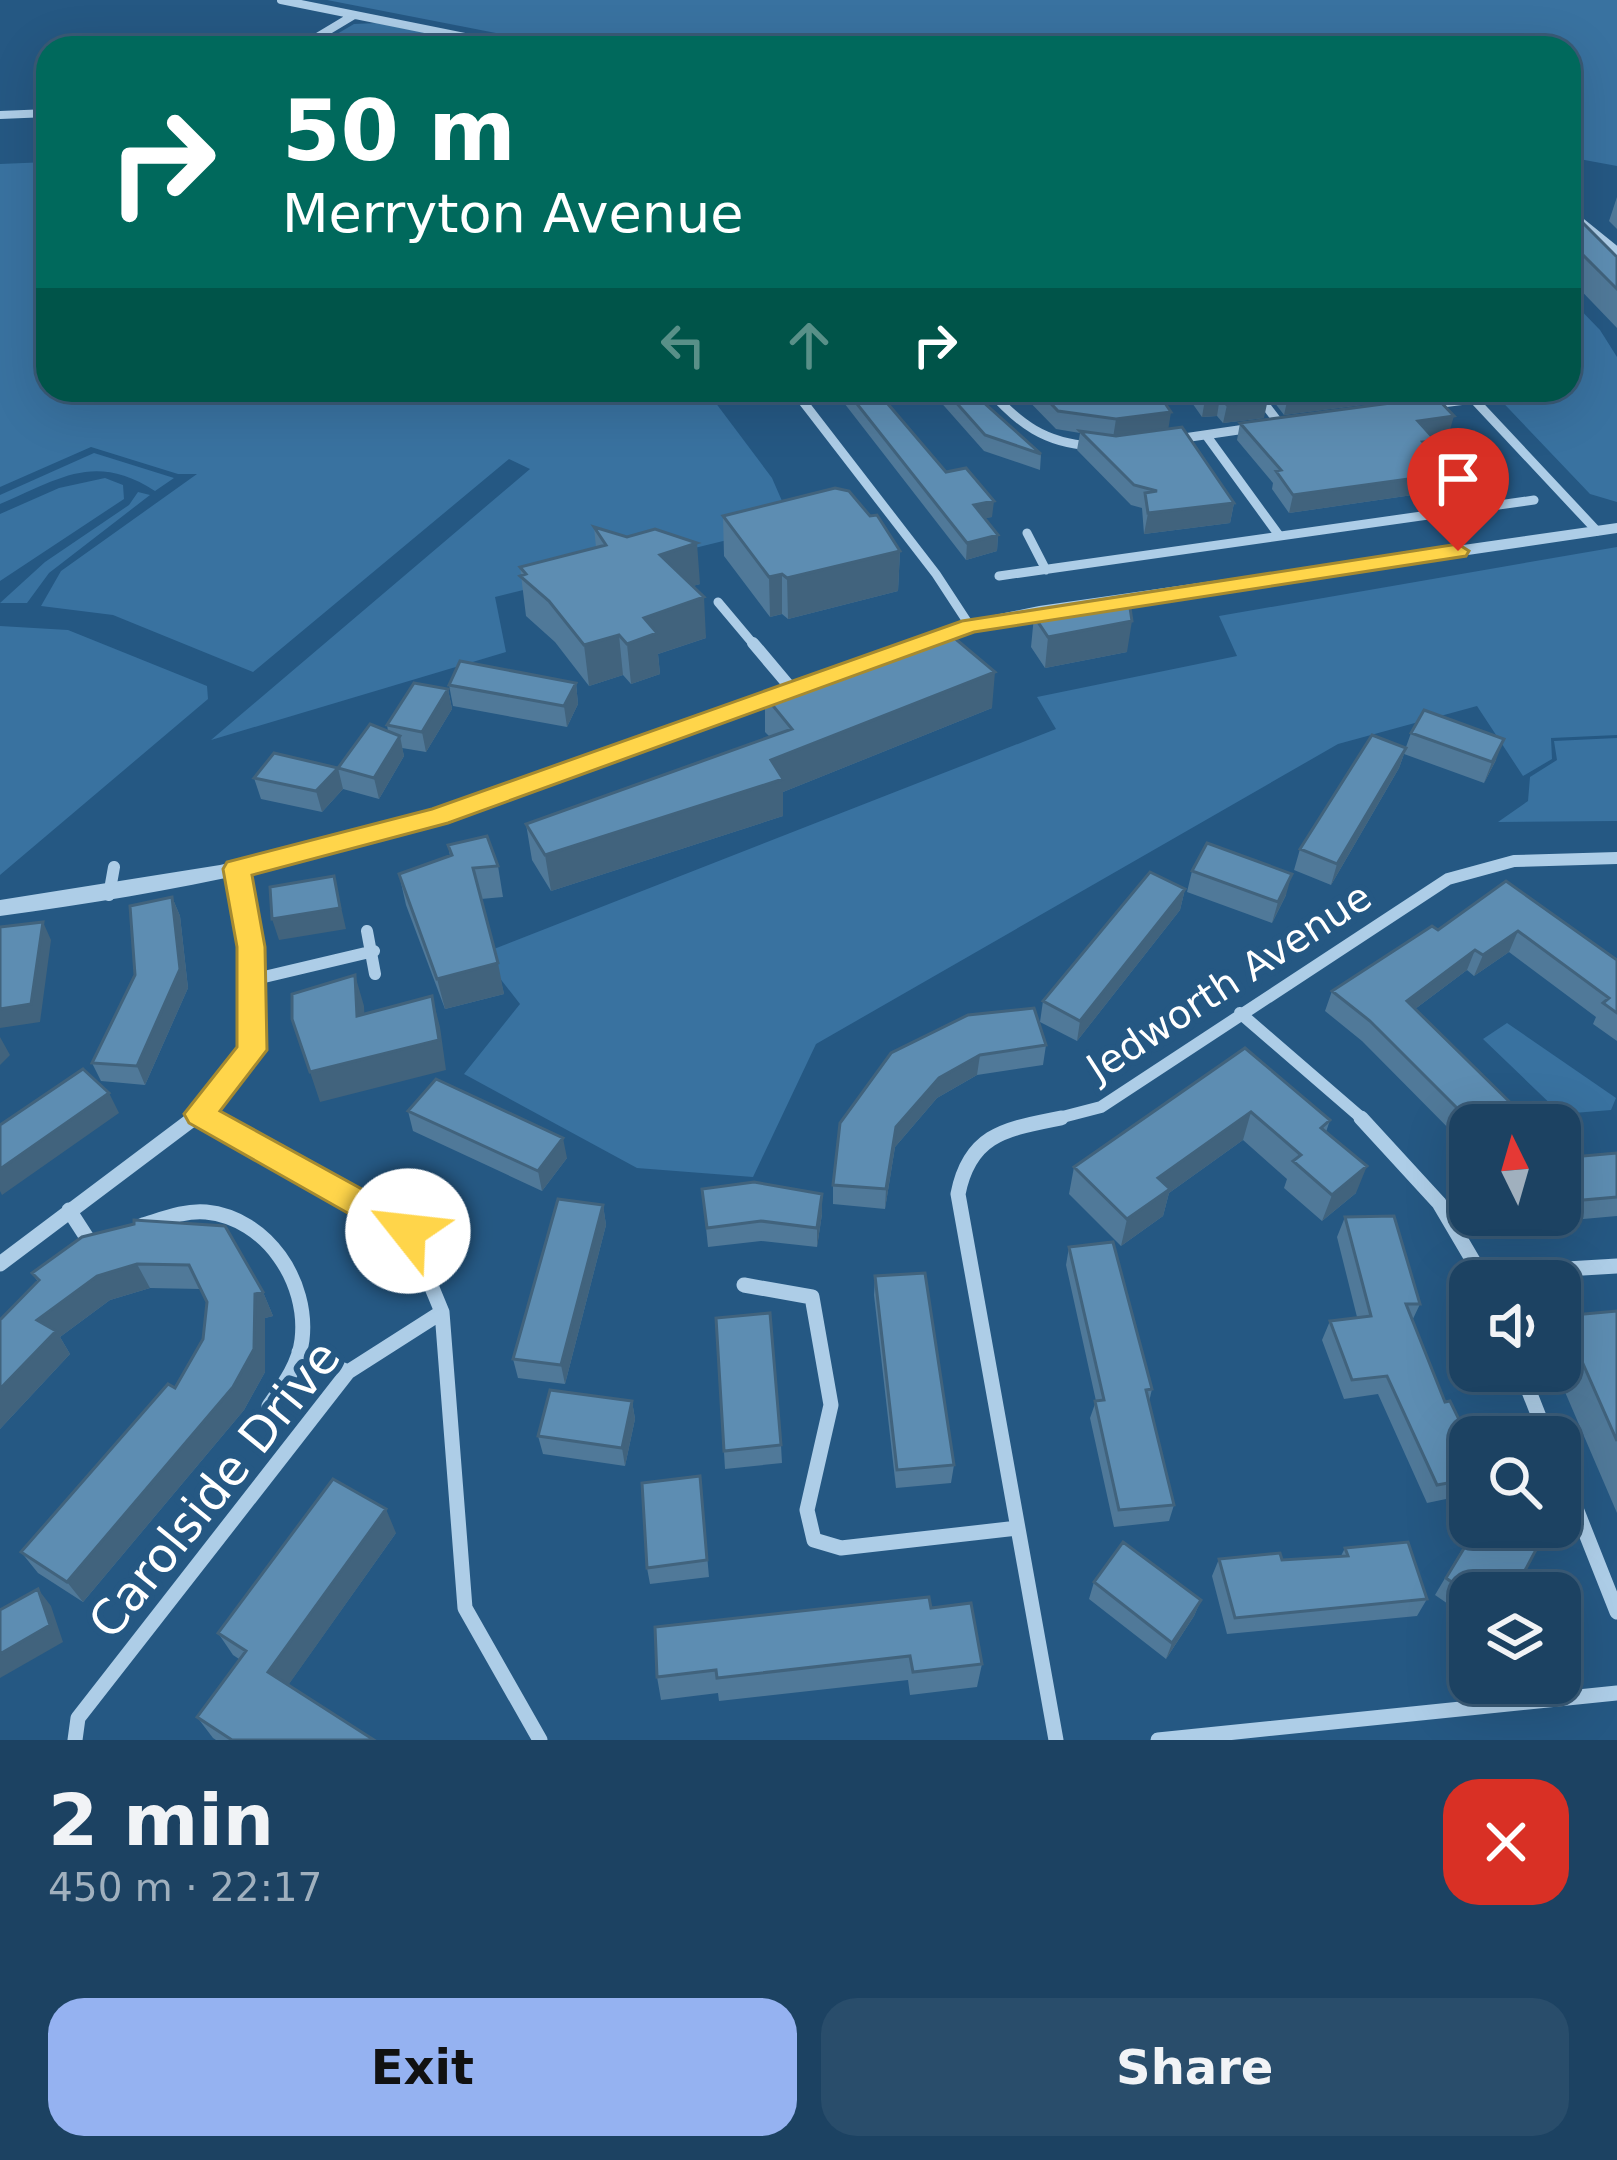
<!DOCTYPE html>
<meta charset="utf-8">
<style>
body{margin:0;font-family:"DejaVu Sans",sans-serif;background:#294d6b;color:#f1f3f6;height:100vh;display:flex;flex-direction:column;font-size:45px;white-space:nowrap}
*{box-sizing:border-box;margin:0}
p{font-size:39px;color:#a0b0be}
.icon{flex:none;width:66px;height:66px;fill:none;stroke:currentColor;stroke-width:2;stroke-linecap:round;stroke-linejoin:round}
.map{position:relative;height:1740px;overflow:hidden}
.side{display:flex;flex-direction:column;background:#1c4262;flex:1}
.side>*{flex:none}
.guide{position:absolute;left:36px;top:36px;width:1545px;height:366px;border-radius:36px;box-shadow:0 12px 48px #0002,0 0 0 3px #3a5b77;background:#00695c;color:#fff;overflow:hidden}
.needle{width:78px;rotate:355deg}
.fabs{position:absolute;left:1449px;top:1104px;display:grid;gap:24px}
.fabs a{display:grid;place-items:center;width:132px;height:132px;border-radius:24px;background:#1c4262;box-shadow:0 12px 48px #0002,0 0 0 3px #3a5b77;font-size:60px}
.pin{position:absolute;display:grid;place-items:center;width:102px;height:102px;color:#fff;margin:-123px -51px;border-radius:50% 50% 50% 0;rotate:-45deg;box-shadow:0 0 12px #0007}
.pin .icon{rotate:45deg}
.me{position:absolute;width:132px;margin:-66px;rotate:299deg;stroke-linejoin:round;filter:drop-shadow(0 0 9px #0008)}
.turn{display:flex;align-items:center;gap:42px;height:252px;padding:0 48px;font-size:54px}
.turn .icon{width:156px;height:156px;stroke-width:2.5}
.turn b{display:block;font-size:84px;line-height:102px}
.lanes{display:flex;align-items:center;height:114px;padding:0 48px;background:#0003;justify-content:center;gap:60px;direction:ltr}
.lanes .off{opacity:.35}
.round{display:grid;place-items:center;flex:none;width:126px;height:126px;border-radius:36px;background:#294d6b}
.head{display:flex;align-items:center;justify-content:space-between;height:204px;padding:0 48px}
h1{font-size:72px;font-weight:800;line-height:90px}
.cta{display:flex;gap:24px;margin-top:auto;padding:24px 48px}
.cta a{flex:1;height:138px;border-radius:36px;background:#95b2f1;color:#111;font-size:48px;font-weight:800;line-height:138px;text-align:center}
.cta a+a{background:#294d6b;color:#f1f3f6}
.map>svg:first-child{display:block}
</style>
<div class="map">
<svg width="1617" height="1740" viewBox="0 0 1617 1740">
<rect width="100%" height="100%" fill="#255883"/>
<path fill="#3972a0" d="M 327,0 L 1617,0 L 1617,166 L 1579,159 L 1569,162 L 1569,48 L 572,48 Z
M 378,23 L 500,48 L 313,48 L 354,24 Z
M 48,162 L 48,390 L 706,390 L 772,478 L 792,524 L 495,597 L 506,652 L 211,740 L 530,469 L 509,459 L 253,672 L 113,615 L 41,606 L 61,571 L 197,474 L 178,474 L 91,447 L 0,487 L 0,164 Z
M 1569,298 L 1600,330 L 1617,357 L 1617,502 L 1590,494 L 1491,390 L 1569,390 Z
M 94,453 L 174,478 L 155,491 C 94,452 60,479 0,504 L 0,495 Z
M 105,478 L 123,485 L 124,499 L 0,581 L 0,514 L 59,488 Z
M 138,492 L 150,495 L 49,573 L 27,603 L 0,603 L 45,562 L 129,505 Z
M 1617,547 L 1617,735 L 1551,738 L 1552,759 L 1523,776 L 1477,706 L 1338,744 L 816,1044 L 753,1177 L 637,1168 L 464,1074 L 520,1004 L 481,954 L 1056,729 L 1037,697 L 1237,656 L 1219,616 Z
M 0,626 L 68,630 L 207,686 L 208,699 L 0,875 Z
M 1617,738 L 1617,821 L 1498,822 L 1528,801 L 1530,777 L 1557,760 L 1554,741 Z
M 1507,1023 L 1616,1098 L 1611,1110 L 1561,1114 L 1483,1039 Z"/>
<g fill="none" stroke-linecap="round" stroke-linejoin="round">
<path stroke="#adcde7" stroke-width="8" d="M 281,0 L 519,48
M 299,48 L 354,15
M 0,115 L 48,113
M 1569,212 L 1617,251"/>
<path stroke="#adcde7" stroke-width="9" d="M 794,390 L 936,574 L 970,626
M 989,390 C 1019,424 1045,443 1091,446
M 1254,390 L 1279,423
M 1465,390 L 1597,531
M 1427,405 L 1473,399
M 1206,435 L 1278,534
M 1177,439 L 1252,428
M 1462,471 L 1490,505
M 1027,533 L 1046,570
M 999,576 L 1534,500
M 718,602 L 755,646"/>
<path stroke="#adcde7" stroke-width="12" d="M 753,643 L 791,688
M 109,895 L 114,867
M 367,931 L 375,974
M 251,980 L 374,951
M 1240,1013 L 1365,1121
M 200,1114 L 213,1121
M 190,1121 L 252,1050 L 251,947 L 237,869
M 1047,1121 L 1101,1107 L 1448,879 L 1514,861 L 1617,858"/>
<path stroke="#adcde7" stroke-width="15" d="M 208,1118 L 408,1230 L 442,1312 L 465,1608 L 540,1740
M 1361,1118 L 1439,1203 L 1485,1281
M 69,1210 L 89,1241
M 143,1225 C 163,1219 185,1210 206,1212 C 267,1218 309,1282 302,1340 C 299,1365 283,1386 269,1406
M 0,1264 L 194,1118
M 1483,1274 L 1617,1266
M 744,1285 L 812,1297 L 831,1405 L 807,1510 L 814,1540 L 841,1548 L 1018,1528
M 299,1352 L 348,1372
M 1521,1371 L 1547,1437
M 1560,1468 L 1617,1612
M 75,1740 L 78,1718 L 348,1372 L 442,1312
M 1056,1740 L 958,1194 C 970,1133 1007,1129 1061,1118
M 1158,1740 L 1617,1693"/>
<path fill="#adcde7" fill-rule="evenodd" d="M 1617,523 L 1617,533 L 1039,618 L 974,631 L 926,647 L 917,641 L 920,637 L 970,620 L 1039,606 Z
M 789,683 L 796,685 L 798,689 L 796,693 C 679,737 564,785 445,822 C 299,867 151,896 0,916 L 0,900 L 220,865 L 383,826 L 519,783 Z"/>
</g>
<path fill="#507999" d="M 1617,197 L 1617,229 L 1609,221 Z
M 1569,209 L 1617,257 L 1617,328 L 1569,278 Z
M 834,390 L 876,390 L 946,472 L 992,517 L 984,518 L 998,535 L 997,551 L 966,560 Z
M 930,390 L 974,390 L 982,401 L 1041,454 L 1040,470 L 984,451 Z
M 1018,390 L 1119,390 L 1118,393 L 1168,429 L 1234,503 L 1230,523 L 1144,534 L 1142,508 L 1131,505 L 1077,450 L 1080,433 L 1056,429 Z
M 1183,390 L 1261,390 L 1264,418 L 1223,423 L 1217,416 L 1202,417 Z
M 1265,390 L 1418,390 L 1416,398 L 1284,415 Z
M 1240,423 L 1449,433 L 1432,436 L 1436,441 L 1433,452 L 1447,490 L 1289,513 L 1272,489 L 1273,483 L 1237,440 Z
M 723,516 L 900,551 L 898,591 L 788,619 L 782,614 L 770,617 L 724,556 Z
M 594,527 L 700,584 L 692,586 L 706,638 L 658,654 L 660,674 L 631,684 L 623,675 L 589,686 L 555,642 L 526,616 L 520,567 L 596,547 Z
M 1034,616 L 1127,652 L 1045,668 L 1031,647 Z
M 576,683 L 578,704 L 567,727 L 453,706 L 449,685 Z
M 448,689 L 452,709 L 426,752 L 402,748 L 404,756 L 379,799 L 343,789 L 322,812 L 261,799 L 254,778 L 338,768 L 388,731 L 387,725 Z
M 765,696 L 992,708 L 783,792 L 783,816 L 551,891 L 532,860 L 526,824 L 770,737 L 765,732 Z
M 1411,733 L 1496,760 L 1484,783 L 1404,754 L 1399,768 L 1331,885 L 1294,870 L 1300,849 L 1406,747 Z
M 448,845 L 498,866 L 503,897 L 481,899 L 504,994 L 445,1009 L 406,905 L 399,874 L 450,856 Z
M 1192,871 L 1286,895 L 1272,923 L 1187,892 Z
M 1506,881 L 1617,960 L 1617,1041 L 1593,1024 L 1596,1017 L 1509,952 L 1474,976 L 1467,970 L 1415,1009 L 1529,1125 L 1470,1125 L 1470,1150 L 1362,1041 L 1325,1011 L 1332,991 L 1438,930 Z
M 1185,889 L 1180,910 L 1077,1041 L 1040,1022 L 1043,1001 Z
M 172,897 L 180,916 L 188,988 L 145,1085 L 101,1081 L 92,1063 Z
M 1046,1045 L 1043,1065 L 977,1075 L 937,1098 L 895,1147 L 885,1209 L 833,1204 L 833,1185 L 891,1053 Z
M 1245,1048 L 1330,1120 L 1326,1132 L 1356,1193 L 1322,1221 L 1284,1188 L 1287,1179 L 1243,1140 L 1169,1193 L 1163,1216 L 1121,1246 L 1069,1194 L 1074,1167 Z
M 408,1111 L 567,1158 L 542,1191 L 413,1131 Z
M 1617,1153 L 1617,1216 L 1505,1226 L 1500,1215 L 1560,1215 L 1560,1158 Z
M 702,1189 L 822,1214 L 817,1247 L 761,1241 L 708,1247 Z
M 603,1205 L 606,1225 L 565,1384 L 518,1378 L 513,1359 Z
M 1345,1217 L 1420,1304 L 1412,1321 L 1445,1402 L 1470,1442 L 1470,1494 L 1427,1503 L 1378,1394 L 1344,1399 L 1322,1340 L 1330,1321 L 1357,1317 L 1337,1237 Z
M 134,1224 L 263,1292 L 273,1316 L 265,1318 L 265,1372 L 244,1410 L 83,1602 L 38,1573 L 21,1552 L 175,1388 L 203,1339 L 207,1302 L 200,1289 L 150,1288 L 110,1300 L 60,1337 L 70,1354 L 0,1429 L 0,1320 L 38,1282 L 32,1273 Z
M 1069,1247 L 1152,1389 L 1149,1402 L 1174,1505 L 1169,1521 L 1114,1527 L 1090,1418 L 1096,1401 L 1066,1265 Z
M 875,1276 L 954,1465 L 951,1483 L 896,1488 L 874,1295 Z
M 1617,1311 L 1617,1513 L 1556,1371 L 1560,1371 L 1560,1319 L 1562,1316 Z
M 716,1318 L 781,1445 L 782,1463 L 725,1469 Z
M 632,1401 L 635,1419 L 625,1466 L 543,1454 L 538,1436 Z
M 700,1476 L 709,1577 L 650,1584 L 647,1568 Z
M 1470,1510 L 1470,1527 L 1527,1527 L 1522,1536 L 1470,1593 L 1470,1619 L 1435,1595 L 1467,1541 L 1456,1534 Z
M 396,1533 L 288,1685 L 374,1740 L 216,1740 L 213,1738 L 197,1717 L 239,1659 L 233,1655 L 218,1633 Z
M 1345,1548 L 1427,1599 L 1417,1616 L 1227,1634 L 1212,1576 L 1219,1559 L 1282,1560 L 1341,1556 Z
M 1094,1582 L 1201,1600 L 1194,1616 L 1166,1659 L 1089,1599 Z
M 931,1608 L 982,1664 L 977,1687 L 910,1695 L 908,1680 L 719,1701 L 718,1693 L 661,1700 L 657,1677 Z"/>
<path fill="#41637d" d="M 1340,390 L 1418,390 L 1416,398 L 1284,415 L 1288,397 Z
M 1220,397 L 1217,416 L 1202,417 L 1205,399 Z
M 1268,399 L 1264,418 L 1223,423 L 1227,405 Z
M 1171,412 L 1168,431 L 1113,438 L 1116,419 Z
M 1454,416 L 1449,433 L 1413,438 L 1418,421 Z
M 1452,473 L 1447,490 L 1289,513 L 1293,495 Z
M 994,501 L 992,517 L 972,521 L 974,505 Z
M 1234,503 L 1230,523 L 1144,534 L 1148,513 Z
M 998,535 L 997,551 L 966,560 L 967,543 Z
M 697,543 L 700,584 L 663,595 L 660,555 Z
M 900,551 L 898,591 L 788,619 L 787,578 Z
M 782,574 L 782,614 L 770,617 L 769,577 Z
M 704,597 L 706,638 L 658,654 L 660,674 L 631,684 L 627,644 L 644,618 Z
M 1132,621 L 1127,652 L 1045,668 L 1048,637 Z
M 619,635 L 623,675 L 589,686 L 584,645 Z
M 995,672 L 992,708 L 783,792 L 783,816 L 551,891 L 545,855 L 771,760 Z
M 576,683 L 578,704 L 567,727 L 564,706 Z
M 448,689 L 452,709 L 426,752 L 422,732 Z
M 400,736 L 404,756 L 379,799 L 374,778 Z
M 1504,739 L 1496,760 L 1484,783 L 1492,762 Z
M 1406,748 L 1399,768 L 1331,885 L 1337,864 Z
M 338,768 L 343,789 L 322,812 L 316,791 Z
M 1292,874 L 1286,895 L 1272,923 L 1278,902 Z
M 334,876 L 346,929 L 279,940 L 272,919 Z
M 1185,889 L 1180,910 L 1077,1041 L 1080,1021 Z
M 172,897 L 180,916 L 188,988 L 145,1085 L 137,1066 Z
M 43,922 L 51,940 L 40,1022 L 0,1028 L 0,1009 Z
M 1518,931 L 1509,952 L 1474,976 L 1483,955 Z
M 1475,950 L 1467,970 L 1399,1021 L 1407,1001 Z
M 498,963 L 504,994 L 445,1009 L 437,979 Z
M 355,975 L 364,1006 L 366,1046 L 357,1016 Z
M 432,996 L 440,1027 L 446,1070 L 320,1102 L 310,1072 Z
M 0,1037 L 10,1055 L 0,1065 Z
M 980,1055 L 977,1075 L 937,1098 L 895,1147 L 885,1209 L 886,1189 L 896,1127 L 939,1078 Z
M 109,1093 L 119,1113 L 2,1195 L 0,1191 L 0,1169 Z
M 1251,1112 L 1243,1140 L 1169,1193 L 1163,1216 L 1121,1246 L 1127,1219 L 1158,1178 Z
M 563,1138 L 567,1158 L 542,1191 L 538,1171 Z
M 1367,1166 L 1356,1193 L 1322,1221 L 1332,1195 Z
M 822,1194 L 822,1214 L 817,1247 L 817,1228 Z
M 603,1205 L 606,1225 L 565,1384 L 561,1365 Z
M 137,1264 L 150,1288 L 110,1300 L 60,1337 L 70,1354 L 0,1429 L 0,1389 L 37,1320 L 97,1276 Z
M 263,1292 L 273,1316 L 265,1318 L 265,1372 L 244,1410 L 83,1602 L 67,1582 L 255,1294 Z
M 632,1401 L 635,1419 L 625,1466 L 622,1448 Z
M 386,1509 L 396,1533 L 282,1694 L 268,1672 Z
M 38,1589 L 51,1606 L 63,1642 L 0,1678 L 0,1654 Z
M 1201,1600 L 1194,1616 L 1166,1659 L 1172,1643 Z"/>
<path fill="#5d8db2" stroke="#41637d" stroke-width="3" d="M 1569,209 L 1617,257 L 1617,289 L 1569,241 Z
M 846,390 L 876,390 L 946,472 L 966,468 L 994,501 L 974,505 L 998,535 L 967,543 Z
M 945,390 L 974,390 L 982,401 L 1041,454 L 985,435 Z
M 1038,390 L 1110,390 L 1108,394 L 1156,390 L 1171,412 L 1116,419 L 1058,411 Z
M 1199,390 L 1261,390 L 1268,399 L 1227,405 L 1220,397 L 1205,399 Z
M 1283,390 L 1340,390 L 1288,397 Z
M 1436,397 L 1454,416 L 1418,421 L 1436,441 L 1423,442 L 1452,473 L 1293,495 L 1276,471 L 1281,470 L 1240,423 Z
M 1182,427 L 1234,503 L 1148,513 L 1145,493 L 1157,491 L 1134,485 L 1080,431 L 1116,436 Z
M 835,488 L 849,491 L 870,516 L 877,515 L 900,551 L 787,578 L 782,574 L 769,577 L 723,516 Z
M 594,527 L 627,537 L 655,529 L 697,543 L 660,555 L 704,597 L 644,618 L 657,633 L 627,644 L 619,635 L 584,645 L 549,601 L 520,576 L 526,574 L 520,567 L 606,545 Z
M 1129,601 L 1132,621 L 1048,637 L 1034,616 Z
M 945,630 L 995,672 L 771,760 L 783,779 L 545,855 L 526,824 L 792,729 L 765,696 Z
M 460,661 L 576,683 L 564,706 L 449,685 Z
M 414,683 L 448,689 L 422,732 L 387,725 Z
M 1424,710 L 1504,739 L 1492,762 L 1411,733 Z
M 370,724 L 400,736 L 374,778 L 338,768 Z
M 1372,735 L 1406,748 L 1337,864 L 1300,849 Z
M 274,753 L 338,768 L 316,791 L 254,778 Z
M 487,836 L 498,866 L 473,868 L 498,963 L 437,979 L 399,874 L 452,855 L 448,845 Z
M 1207,843 L 1292,874 L 1278,902 L 1192,871 Z
M 1150,872 L 1185,889 L 1080,1021 L 1043,1001 Z
M 334,876 L 340,908 L 272,919 L 270,887 Z
M 1506,881 L 1617,960 L 1617,1013 L 1603,1003 L 1609,998 L 1518,931 L 1483,955 L 1475,950 L 1407,1001 L 1525,1117 L 1529,1125 L 1474,1125 L 1370,1021 L 1332,991 L 1432,926 L 1438,930 Z
M 172,897 L 180,969 L 137,1066 L 92,1063 L 135,975 L 130,906 Z
M 43,922 L 31,1004 L 0,1009 L 0,927 Z
M 355,975 L 357,1016 L 432,996 L 439,1040 L 310,1072 L 292,1019 L 292,994 Z
M 1034,1008 L 1046,1045 L 980,1055 L 939,1078 L 896,1127 L 886,1189 L 833,1185 L 840,1123 L 891,1053 L 968,1015 Z
M 1245,1048 L 1330,1120 L 1321,1128 L 1367,1166 L 1332,1195 L 1293,1161 L 1301,1155 L 1251,1112 L 1158,1178 L 1170,1189 L 1127,1219 L 1074,1167 Z
M 83,1069 L 109,1093 L 0,1169 L 0,1125 Z
M 436,1079 L 563,1138 L 538,1171 L 408,1111 Z
M 1617,1153 L 1617,1197 L 1560,1202 L 1560,1158 Z
M 754,1182 L 822,1194 L 817,1228 L 761,1221 L 707,1228 L 702,1189 Z
M 558,1199 L 603,1205 L 561,1365 L 513,1359 Z
M 1394,1216 L 1420,1304 L 1406,1304 L 1445,1402 L 1450,1401 L 1470,1442 L 1470,1479 L 1437,1485 L 1387,1376 L 1352,1380 L 1330,1321 L 1371,1316 L 1345,1217 Z
M 134,1220 L 225,1226 L 263,1292 L 255,1294 L 254,1349 L 233,1387 L 67,1582 L 21,1552 L 168,1384 L 175,1388 L 203,1339 L 207,1302 L 189,1265 L 137,1264 L 97,1276 L 37,1320 L 56,1331 L 0,1389 L 0,1320 L 39,1280 L 32,1273 L 82,1237 L 134,1224 Z
M 1113,1242 L 1152,1389 L 1146,1390 L 1174,1505 L 1119,1510 L 1095,1401 L 1104,1400 L 1069,1247 Z
M 925,1273 L 954,1465 L 897,1470 L 875,1276 Z
M 1617,1311 L 1617,1441 L 1562,1316 Z
M 770,1313 L 781,1445 L 724,1451 L 716,1318 Z
M 550,1390 L 632,1401 L 622,1448 L 538,1436 Z
M 700,1476 L 707,1560 L 647,1568 L 642,1483 Z
M 333,1479 L 386,1509 L 268,1672 L 374,1740 L 232,1740 L 197,1717 L 246,1651 L 218,1633 Z
M 1477,1527 L 1527,1527 L 1522,1536 L 1538,1546 L 1513,1593 L 1470,1593 L 1470,1595 L 1446,1578 Z
M 1123,1542 L 1201,1600 L 1172,1643 L 1094,1582 Z
M 1408,1542 L 1427,1599 L 1235,1618 L 1219,1559 L 1280,1553 L 1282,1560 L 1348,1556 L 1345,1548 Z
M 38,1589 L 50,1625 L 0,1654 L 0,1610 Z
M 929,1597 L 931,1608 L 971,1603 L 982,1664 L 913,1672 L 910,1656 L 717,1678 L 716,1670 L 657,1677 L 655,1627 Z"/>
<path fill="#ffd54a" stroke="#a68a30" stroke-width="3" d="M 1458,544 L 1469,551 L 1466,556 L 974,632 L 448,823 L 252,875 L 265,947 L 267,1050 L 220,1111 L 420,1221 L 425,1231 L 420,1241 L 408,1245 L 397,1241 L 189,1123 L 184,1114 L 237,1047 L 237,947 L 223,869 L 227,862 L 432,809 L 962,621 Z"/>
<g text-anchor="middle" dominant-baseline="central" stroke-width="12" stroke-linejoin="round" paint-order="stroke">
<g font-size="39" fill="#fff" stroke="#255883">
<text transform="translate(1229 982) rotate(-33)">Jedworth Avenue</text>
</g>
<g font-size="48" fill="#fff" stroke="#255883">
<text transform="translate(214 1489) rotate(-51)">Carolside Drive</text>
</g>
</g>
</svg>
<div class="fabs">
<a><svg class="needle" viewBox="-14 -14 28 28"><path d="M0-13l5 13h-10z" fill="#e53935"/><path d="M0 13l5-13h-10z" fill="#a0b0be"/></svg></a>
<a><svg class="icon" aria-label="sound" viewBox="0 0 24 24"><path d="M4 9h4l5-4v14l-5-4H4zM17 9q2 3 0 6"/></svg></a>
<a><svg class="icon" aria-label="search" viewBox="0 0 24 24"><circle cx="10" cy="10" r="6"/><path d="M15 15l6 6"/></svg></a>
<a><svg class="icon" aria-label="layers" viewBox="0 0 24 24"><path d="M12 4l9 5-9 5-9-5zM3 14l9 5 9-5"/></svg></a>
</div>
<div class="pin" style="left:1458px;top:551px;background:#d93025"><svg class="icon" aria-label="arrive" viewBox="0 0 24 24"><path d="M6 21V4h12l-3 4 3 4H6"/></svg></div>
<svg class="me" style="left:408px;top:1231px" viewBox="-20 -20 40 40"><circle r="19" fill="#fff"/><path d="M0-13L10 11 0 6-10 11z" fill="#ffd54a"/></svg>
<div class="guide">
<div class="turn"><svg class="icon" aria-label="right" viewBox="0 0 24 24"><path d="M7 20v-9h11M14 6l5 5-5 5"/></svg><div><b>50 m</b>Merryton Avenue</div></div>
<div class="lanes"><svg class="icon off" aria-label="left" viewBox="0 0 24 24"><path d="M17 20v-9H6M10 6l-5 5 5 5"/></svg><svg class="icon off" aria-label="ahead" viewBox="0 0 24 24"><path d="M12 20V5M6 11l6-6 6 6"/></svg><svg class="icon" aria-label="right" viewBox="0 0 24 24"><path d="M7 20v-9h11M14 6l5 5-5 5"/></svg></div>
</div>
</div>
<section class="side">
<div class="head"><div><h1>2 min</h1><p>450 m · 22:17</p></div><a class="round" style="background:#d93025;color:#fff"><svg class="icon" aria-label="close" viewBox="0 0 24 24"><path d="M6 6l12 12M18 6L6 18"/></svg></a></div>
<div class="cta"><a>Exit</a><a>Share</a></div>
</section>
